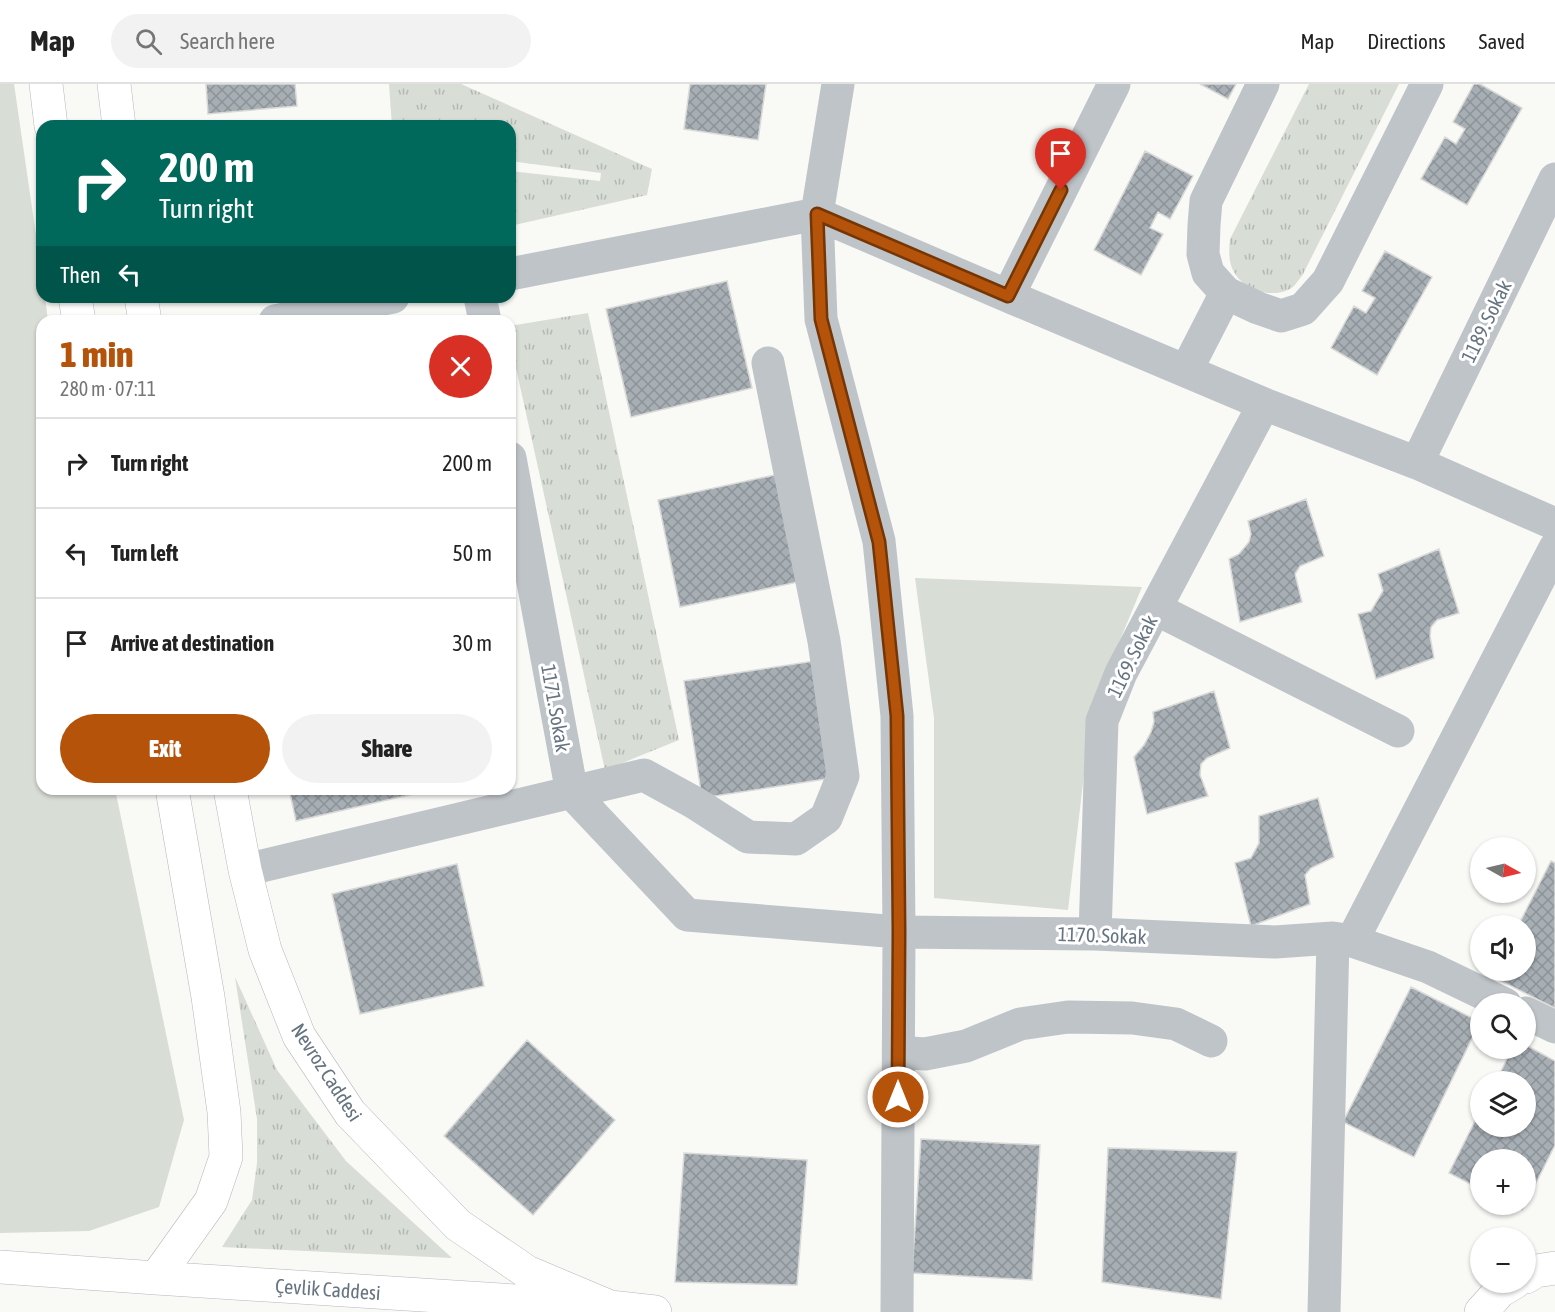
<!DOCTYPE html>
<meta charset="utf-8">
<style>
body{margin:0;font-family:"Asap Condensed",sans-serif;background:#f2f2f2;color:#222;height:100vh;display:flex;flex-direction:column;font-size:22px;white-space:nowrap}
*{box-sizing:border-box;margin:0}
p{font-size:20px;color:#767676}
.icon{flex:none;width:33px;height:33px;fill:none;stroke:currentColor;stroke-width:2;stroke-linecap:round;stroke-linejoin:round}
.map{position:relative;flex:1;overflow:hidden}
.drawer{position:absolute;left:36px;top:231px;width:480px;height:480px;display:flex;flex-direction:column;background:#fff;border-radius:18px;box-shadow:0 2px 4px #0004}
.drawer>*{flex:none}
.banner{position:absolute;left:36px;top:36px;width:480px;height:183px;border-radius:18px;box-shadow:0 2px 4px #0004;background:#00695c;color:#fff;overflow:hidden}
.needle{width:39px;rotate:98deg}
.fabs{position:absolute;left:1470px;top:753px;display:grid;gap:12px}
.fabs a{display:grid;place-items:center;width:66px;height:66px;border-radius:50%;background:#fff;box-shadow:0 2px 4px #0004;font-size:30px}
.pin{position:absolute;display:grid;place-items:center;width:51px;height:51px;color:#fff;margin:-62px -26px;border-radius:50% 50% 50% 0;rotate:-45deg;box-shadow:0 0 6px #0007}
.pin .icon{rotate:45deg}
.me{position:absolute;width:66px;margin:-33px;rotate:0deg;stroke-linejoin:round;filter:drop-shadow(0 0 4px #0008)}
.turn{display:flex;align-items:center;gap:21px;height:126px;padding:0 24px;font-size:27px}
.turn .icon{width:78px;height:78px;stroke-width:2.5}
.turn b{display:block;font-size:42px;line-height:51px}
.then{display:flex;align-items:center;height:57px;padding:0 24px;background:#0003;gap:12px;font-size:22px}
.round{display:grid;place-items:center;flex:none;width:63px;height:63px;border-radius:32px;background:#f2f2f2}
.overview{display:flex;align-items:center;justify-content:space-between;height:102px;padding:0 24px}
h1{font-size:36px;font-weight:800;line-height:45px;color:#b45309}
.primary-button{display:flex;gap:12px;margin-top:auto;padding:12px 24px}
.primary-button a{flex:1;height:69px;border-radius:36px;background:#b45309;color:#fff;font-size:24px;font-weight:800;line-height:69px;text-align:center}
.primary-button a+a{background:#f2f2f2;color:#222}
ul{padding:0;list-style:none}
li{display:flex;align-items:center;gap:18px;height:90px;padding:0 24px;border-top:2px solid #e0e0e0}
li div{flex:1}
li b{display:block;font-size:22px}
li em{font-style:normal}
header{display:flex;align-items:center;gap:36px;box-sizing:border-box;height:84px;padding:0 30px;background:#fff;border-bottom:2px solid #e0e0e0}
header strong{font-size:28px}
nav{display:flex;gap:33px;margin-inline-start:auto;font-size:21px}
.search{width:420px;height:54px;background:#f2f2f2;display:flex;align-items:center;gap:15px;box-sizing:border-box;padding:0 21px;border-radius:33px;color:#767676;font-size:22px}
.map>svg:first-child{display:block}
</style>
<header>
<strong>Map</strong>
<div class="search"><svg class="icon" aria-label="search" viewBox="0 0 24 24"><circle cx="10" cy="10" r="6"/><path d="M15 15l6 6"/></svg>Search here</div>
<nav><a>Map</a><a>Directions</a><a>Saved</a></nav>
</header>
<div class="map">
<svg width="1555" height="1228" viewBox="0 0 1555 1228">
<defs>
<pattern id="grass-tufts" width="24" height="20" patternUnits="userSpaceOnUse" patternTransform="scale(1.5)"><rect width="24" height="20" fill="#d8ddd6"/><path d="M3 7l-1-3M5 7V3M7 7l1-3M15 17l-1-3M17 17v-4M19 17l1-3" fill="none" stroke="#b3b8b3"/></pattern>
<pattern id="building-cross-hatch" width="8" height="8" patternUnits="userSpaceOnUse" patternTransform="scale(1.5)"><rect width="8" height="8" fill="#a7afb5"/><path d="M0 0l8 8M0 8l8-8" fill="none" stroke="#8c9398"/></pattern>
</defs>
<rect width="100%" height="100%" fill="#f9f9f6"/>
<path fill="url(#grass-tufts)" d="M 389,0 L 461,0 L 652,85 L 647,111 L 510,142 L 510,87 L 600,97 L 601,89 L 510,77 L 510,42 L 392,42 Z
M 1309,0 L 1399,0 L 1302,192 C 1299,195 1296,200 1293,203 C 1275,216 1244,207 1234,188 C 1228,178 1229,166 1230,155 Z
M 588,229 L 679,656 L 605,686 L 510,257 L 510,242 Z
M 235,893 L 277,986 L 346,1077 L 452,1174 L 222,1163 L 252,1116 L 257,1079 L 257,1035 Z"/>
<path fill="#d8ddd6" d="M 0,0 L 14,0 L 42,192 L 42,213 L 45,213 L 48,237 L 42,237 L 42,705 L 115,705 L 184,1036 L 159,1123 L 89,1147 L 0,1149 Z
M 915,494 L 1142,503 L 1092,623 L 1068,826 L 934,814 L 934,634 Z"/>
<path fill="url(#building-cross-hatch)" stroke="#dadad8" stroke-width="1.5" d="M 206,0 L 295,0 L 297,22 L 208,30 Z
M 690,0 L 766,0 L 758,56 L 684,45 Z
M 1200,0 L 1236,0 L 1228,15 Z
M 1474,0 L 1480,0 L 1522,24 L 1467,121 L 1421,95 L 1445,53 L 1456,60 L 1465,45 L 1453,38 Z
M 1145,67 L 1193,92 L 1170,135 L 1158,128 L 1150,144 L 1163,150 L 1141,191 L 1094,166 Z
M 1385,167 L 1432,193 L 1377,291 L 1331,264 L 1354,222 L 1366,229 L 1375,214 L 1362,207 Z
M 727,197 L 752,304 L 631,333 L 606,225 Z
M 775,391 L 798,498 L 680,523 L 658,416 Z
M 1306,415 L 1324,472 L 1300,482 L 1295,490 L 1302,518 L 1240,538 L 1229,475 L 1239,470 L 1249,458 L 1251,450 L 1248,437 Z
M 1439,465 L 1459,529 L 1437,536 L 1431,543 L 1430,552 L 1434,574 L 1376,595 L 1358,530 L 1371,527 L 1383,507 L 1378,490 Z
M 814,577 L 832,694 L 702,714 L 684,597 Z
M 1214,607 L 1230,664 L 1207,674 L 1201,680 L 1200,691 L 1208,712 L 1147,730 L 1134,673 L 1144,661 L 1151,648 L 1154,638 L 1153,628 Z
M 289,705 L 435,705 L 296,737 Z
M 1318,714 L 1334,773 L 1311,784 L 1305,791 L 1310,820 L 1251,842 L 1235,779 L 1251,774 L 1259,759 L 1259,732 Z
M 1551,777 L 1555,779 L 1555,924 L 1493,893 L 1496,886 L 1526,886 L 1526,842 L 1518,842 Z
M 457,780 L 484,902 L 360,930 L 332,810 Z
M 1411,903 L 1480,938 L 1414,1073 L 1343,1038 Z
M 527,956 L 615,1036 L 533,1131 L 444,1052 Z
M 1526,961 L 1555,977 L 1555,1061 L 1526,1119 L 1526,1076 L 1480,1076 L 1480,1105 L 1449,1089 L 1480,1027 L 1480,1042 L 1526,1042 L 1526,998 L 1496,998 L 1512,964 L 1526,964 Z
M 921,1055 L 1040,1061 L 1032,1196 L 912,1189 Z
M 1108,1064 L 1237,1068 L 1221,1215 L 1102,1198 Z
M 684,1069 L 807,1076 L 797,1201 L 675,1198 Z
M 1511,1120 L 1525,1120 L 1522,1126 Z"/>
<g fill="none" stroke-linecap="round" stroke-linejoin="round">
<defs>
<path id="major" d="M 46,0 L 51,42
M 114,0 L 119,42
M 75,213 L 79,237
M 141,213 L 145,237
M 230,705 L 245,786 L 265,866 L 299,952 L 350,1029 L 458,1141 L 527,1188 L 610,1223
M 0,1183 L 156,1194 L 610,1223 L 655,1228
M 1526,1193 L 1536,1187 L 1555,1184
M 156,1194 L 211,1117 L 226,1073 L 224,1028 L 208,913 L 172,705
M 1481,1228 L 1500,1207 L 1515,1198"/>
</defs>
<use href="#major" stroke="#b3b8bc" stroke-width="34"/>
<path stroke="#bfc4c8" stroke-width="33" d="M 838,0 L 817,130 L 821,235 L 879,457 L 897,632 L 899,848 L 897,1228
M 1263,0 L 1206,117 L 1204,141 L 1203,170 L 1208,189 L 1226,209 L 1258,224 L 1281,232 L 1303,225 L 1328,197 L 1427,0
M 510,190 L 817,130 L 1008,212 L 1264,320 L 1417,379 L 1555,440
M 1008,212 L 1114,0
M 480,213 L 485,237
M 275,237 L 393,213
M 1186,287 L 1226,209
M 510,374 L 572,709 L 687,831 L 899,848 L 1095,850 L 1275,858 L 1333,854 L 1352,857 L 1428,883 L 1505,920
M 1417,379 L 1555,95
M 1156,525 L 1398,647
M 245,786 L 644,691 L 695,719 L 748,753 L 796,755 L 826,734 L 843,692 L 824,557 L 768,279
M 1095,850 L 1102,637 L 1121,589 L 1264,320
M 1352,857 L 1555,464
M 1526,929 L 1555,943
M 899,968 L 925,970 L 966,962 L 1020,940 L 1068,933 L 1132,934 L 1176,940 L 1211,957
M 1324,1228 L 1333,854"/>
<use href="#major" stroke="#fff" stroke-width="33"/>
</g>
<g fill="none" stroke-linecap="round" stroke-linejoin="round">
<defs>
<path id="route" d="M 898,1013 L 899,848 L 897,632 L 879,458 L 821,235 L 817,130 L 1008,212 L 1061,106"/>
</defs>
<use href="#route" stroke="#753606" stroke-width="15"/>
<use href="#route" stroke="#b45309" stroke-width="10"/>
</g>
<g text-anchor="middle" dominant-baseline="central" stroke-width="6" stroke-linejoin="round" paint-order="stroke">
<g font-size="20" fill="#657480" stroke="#fff">
<text transform="translate(1486 237) rotate(-64)">1189. Sokak</text>
<text transform="translate(1132 572) rotate(-64)">1169. Sokak</text>
<text transform="translate(556 624) rotate(80)">1171. Sokak</text>
<text transform="translate(1102 851) rotate(2)">1170. Sokak</text>
<text transform="translate(327 988) rotate(57)">Nevroz Caddesi</text>
<text transform="translate(328 1205) rotate(4)">Çevlik Caddesi</text>
</g>
</g>
</svg>
<div class="fabs">
<a><svg class="needle" viewBox="-14 -14 28 28"><path d="M0-13l5 13h-10z" fill="#e53935"/><path d="M0 13l5-13h-10z" fill="#767676"/></svg></a>
<a><svg class="icon" aria-label="sound" viewBox="0 0 24 24"><path d="M4 9h4l5-4v14l-5-4H4zM17 9q2 3 0 6"/></svg></a>
<a><svg class="icon" aria-label="search" viewBox="0 0 24 24"><circle cx="10" cy="10" r="6"/><path d="M15 15l6 6"/></svg></a>
<a><svg class="icon" aria-label="layers" viewBox="0 0 24 24"><path d="M12 4l9 5-9 5-9-5zM3 14l9 5 9-5"/></svg></a>
<a>+</a>
<a>−</a>
</div>
<div class="pin" style="left:1061px;top:106px;background:#d93025"><svg class="icon" aria-label="arrive" viewBox="0 0 24 24"><path d="M6 21V4h12l-3 4 3 4H6"/></svg></div>
<svg class="me" style="left:898px;top:1013px" viewBox="-20 -20 40 40"><circle r="17" fill="#b45309" stroke="#fff" stroke-width="3"/><path d="M0-11L8 9 0 5-8 9z" fill="#fff"/></svg>
<div class="banner">
<div class="turn"><svg class="icon" aria-label="right" viewBox="0 0 24 24"><path d="M7 20v-9h11M14 6l5 5-5 5"/></svg><div><b>200 m</b>Turn right</div></div>
<div class="then">Then<svg class="icon" aria-label="left" viewBox="0 0 24 24"><path d="M17 20v-9H6M10 6l-5 5 5 5"/></svg></div>
</div>
<section class="drawer">
<div class="overview"><div><h1>1 min</h1><p>280 m · 07:11</p></div><a class="round" style="background:#d93025;color:#fff"><svg class="icon" aria-label="close" viewBox="0 0 24 24"><path d="M6 6l12 12M18 6L6 18"/></svg></a></div>
<ul>
<li><svg class="icon" aria-label="right" viewBox="0 0 24 24"><path d="M7 20v-9h11M14 6l5 5-5 5"/></svg><div><b>Turn right</b></div><em>200 m</em></li>
<li><svg class="icon" aria-label="left" viewBox="0 0 24 24"><path d="M17 20v-9H6M10 6l-5 5 5 5"/></svg><div><b>Turn left</b></div><em>50 m</em></li>
<li><svg class="icon" aria-label="arrive" viewBox="0 0 24 24"><path d="M6 21V4h12l-3 4 3 4H6"/></svg><div><b>Arrive at destination</b></div><em>30 m</em></li>
</ul>
<div class="primary-button"><a>Exit</a><a>Share</a></div>
</section>
</div>
